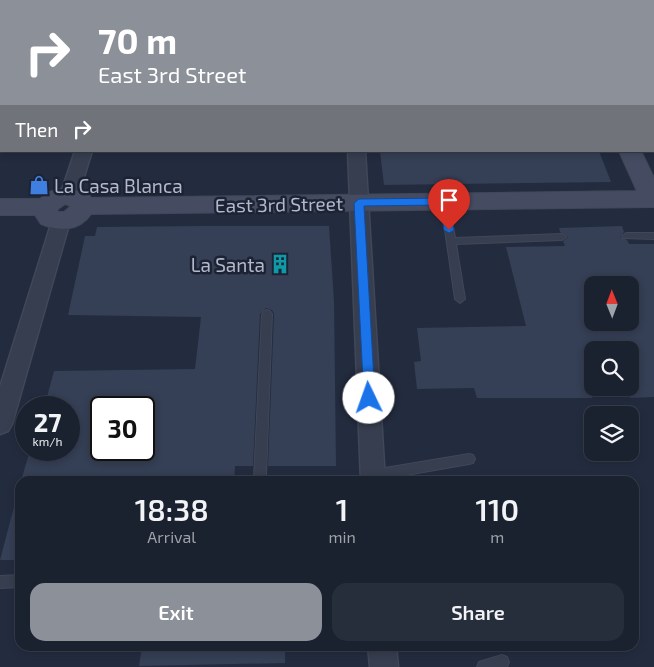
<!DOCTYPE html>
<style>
body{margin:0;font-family:"Exo 2",sans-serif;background:#272e3b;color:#f1f3f6;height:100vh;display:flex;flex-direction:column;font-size:19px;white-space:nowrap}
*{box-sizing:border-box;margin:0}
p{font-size:16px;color:#9fa3aa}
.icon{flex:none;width:28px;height:28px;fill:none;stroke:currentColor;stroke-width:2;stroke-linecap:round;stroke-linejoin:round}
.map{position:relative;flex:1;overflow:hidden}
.sheet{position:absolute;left:15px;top:476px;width:624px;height:175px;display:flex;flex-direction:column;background:#1a212f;border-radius:15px;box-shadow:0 2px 8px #0003,0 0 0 1px #383e4b}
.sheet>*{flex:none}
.top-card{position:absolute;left:0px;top:0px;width:655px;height:152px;box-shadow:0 2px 8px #0003,0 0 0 1px #383e4b;background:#8c9099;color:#fff;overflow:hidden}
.needle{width:32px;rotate:359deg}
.fabs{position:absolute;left:584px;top:276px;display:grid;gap:10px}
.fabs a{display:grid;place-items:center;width:55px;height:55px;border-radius:10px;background:#1a212f;box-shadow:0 2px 8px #0003,0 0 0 1px #383e4b;font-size:25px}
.speed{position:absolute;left:15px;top:396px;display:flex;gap:10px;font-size:25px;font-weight:700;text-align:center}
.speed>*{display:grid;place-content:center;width:65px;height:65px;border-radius:50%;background:#1a212f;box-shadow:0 2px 8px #0003,0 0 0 1px #383e4b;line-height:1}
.speed small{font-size:12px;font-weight:400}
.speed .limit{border:2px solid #111;border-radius:8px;background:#fff;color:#111}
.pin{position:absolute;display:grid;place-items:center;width:42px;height:42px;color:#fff;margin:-51px -21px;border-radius:50% 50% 50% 0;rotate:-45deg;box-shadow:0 0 5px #0007}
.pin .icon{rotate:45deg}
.me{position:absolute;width:55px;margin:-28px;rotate:357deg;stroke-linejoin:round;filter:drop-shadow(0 0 4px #0008)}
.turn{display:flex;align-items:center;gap:18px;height:105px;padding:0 15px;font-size:22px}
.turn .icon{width:65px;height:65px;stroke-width:2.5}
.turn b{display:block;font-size:35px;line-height:42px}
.then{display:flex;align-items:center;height:48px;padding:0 15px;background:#0003;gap:10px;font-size:19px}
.eta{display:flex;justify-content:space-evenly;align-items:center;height:85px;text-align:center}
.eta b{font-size:30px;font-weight:600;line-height:35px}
.button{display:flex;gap:10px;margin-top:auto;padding:10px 15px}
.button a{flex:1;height:58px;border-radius:15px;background:#8c9099;color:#fff;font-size:20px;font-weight:600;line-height:58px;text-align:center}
.button a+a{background:#272e3b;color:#f1f3f6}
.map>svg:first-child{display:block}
</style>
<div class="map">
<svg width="654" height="667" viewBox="0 0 654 667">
<rect width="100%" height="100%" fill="#232c3f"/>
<path fill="#353f55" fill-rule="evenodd" d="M 380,151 L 599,151 L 611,182 L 384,185 Z
M 202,226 L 329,226 L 334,301 L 336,466 L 268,466 L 274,314 L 272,310 L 266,308 L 260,314 L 253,466 L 235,466 L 234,481 L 21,481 L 30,450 L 69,450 L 69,408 L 44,408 L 54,371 L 195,369 L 201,317 L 68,315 L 85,236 L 95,236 L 97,227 ZM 101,408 L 144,408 L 144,450 L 101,450 Z
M 622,226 L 624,232 L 620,237 L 627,240 L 629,244 L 654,244 L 654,397 L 630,398 L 630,350 L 592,350 L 592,398 L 477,398 L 474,388 L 417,389 L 414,362 L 421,361 L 417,328 L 526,326 L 506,247 L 565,246 L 563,241 L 568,237 L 560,232 L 559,228 ZM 592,285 L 630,285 L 630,322 L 592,322 Z
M 15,503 L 20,504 L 20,560 L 0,560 Z
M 142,646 L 285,646 L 285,663 L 139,666 Z"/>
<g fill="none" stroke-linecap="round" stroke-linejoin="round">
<defs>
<path id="lane" d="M 0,113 L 1,113 L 1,117 L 0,117 Z
M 445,199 L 449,202 L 455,238 L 562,234 L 566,237 L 562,240 L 456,244 L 465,299 L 460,303 L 455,299 L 441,202 Z
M 626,233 L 654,233 L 654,239 L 623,238 L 622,236 Z
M 267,310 L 270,311 L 272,314 L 266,476 L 269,481 L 256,481 L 254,478 L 262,314 L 264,311 Z
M 469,454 L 473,455 L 475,459 L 473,463 L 469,464 L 378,480 L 379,481 L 349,481 L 351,477 L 367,476 L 369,471 L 373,470 Z
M 20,575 L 20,587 L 0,588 L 0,576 Z
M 502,655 L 507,657 L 509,662 L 507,667 L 477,667 L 479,662 Z"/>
<path id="street" d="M 125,0 L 139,0 L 139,1 L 125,1 Z
M 339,0 L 353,0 L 353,1 L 339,1 Z
M 0,39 L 1,39 L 1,47 L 0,47 Z
M 75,151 L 92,151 L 78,196 L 75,200 L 69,202 L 63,200 L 60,196 Z
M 348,151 L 365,151 L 385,481 L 361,481 Z
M 61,214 L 68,216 L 70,221 L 12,424 L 8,431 L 0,434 L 0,387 L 52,221 L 54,216 Z
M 368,646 L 396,646 L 398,667 L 370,667 Z"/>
<path id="secondary" d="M 554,0 L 572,0 L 573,1 L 555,1 Z
M 619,151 L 641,151 L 654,178 L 654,207 L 91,214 C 79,232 58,231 41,224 L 35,215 L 0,215 L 0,199 L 40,199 L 49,192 L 64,188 L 88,193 L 91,198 L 637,191 ZM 65,204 L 71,206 L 64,212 L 57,212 L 58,209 Z"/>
</defs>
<use href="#lane" stroke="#404758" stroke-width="2"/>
<use href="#street" stroke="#404758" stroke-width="3"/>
<use href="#secondary" stroke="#404758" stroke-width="2"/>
<use href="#lane" fill="#373e4f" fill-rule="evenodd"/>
<use href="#street" fill="#373e4f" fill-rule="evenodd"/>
<use href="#secondary" fill="#454c62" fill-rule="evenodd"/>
</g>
<path fill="#1a73e8" stroke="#114b97" d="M 445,198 L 449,202 L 454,230 L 449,233 L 444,230 L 440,205 L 364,206 L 375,398 L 373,401 L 364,401 L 354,203 L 359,199 Z"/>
<defs>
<symbol id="shop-bare" viewBox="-9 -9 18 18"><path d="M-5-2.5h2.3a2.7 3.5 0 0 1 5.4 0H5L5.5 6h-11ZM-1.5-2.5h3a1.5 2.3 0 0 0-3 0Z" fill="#3f7fe0" stroke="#1c2334" stroke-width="2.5" paint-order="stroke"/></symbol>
<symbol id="building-bare" viewBox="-9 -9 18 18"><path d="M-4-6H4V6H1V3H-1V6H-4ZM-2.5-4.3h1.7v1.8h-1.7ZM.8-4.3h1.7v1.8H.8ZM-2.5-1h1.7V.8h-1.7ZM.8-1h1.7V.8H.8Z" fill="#0f9aa8" stroke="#1c2334" stroke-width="2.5" paint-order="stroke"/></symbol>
</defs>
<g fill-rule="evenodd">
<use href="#shop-bare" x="25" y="171" width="28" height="28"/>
<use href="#building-bare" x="266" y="250" width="28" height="28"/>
</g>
<g text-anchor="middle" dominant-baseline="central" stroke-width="5" stroke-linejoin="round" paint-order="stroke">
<g font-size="19" fill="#b3b9ca" stroke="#1c2334" text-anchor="start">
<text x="54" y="185">La Casa Blanca</text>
<text x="265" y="264" text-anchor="end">La Santa</text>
</g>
<g font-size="19" fill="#b3b9ca" stroke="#1c2334">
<text transform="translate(279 204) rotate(-1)">East 3rd Street</text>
</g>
</g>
</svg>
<div class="fabs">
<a><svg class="needle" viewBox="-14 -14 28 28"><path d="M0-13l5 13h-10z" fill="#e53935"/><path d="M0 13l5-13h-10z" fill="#9fa3aa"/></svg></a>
<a><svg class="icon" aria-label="search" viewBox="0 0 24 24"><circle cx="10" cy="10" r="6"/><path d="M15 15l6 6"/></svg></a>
<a><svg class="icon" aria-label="layers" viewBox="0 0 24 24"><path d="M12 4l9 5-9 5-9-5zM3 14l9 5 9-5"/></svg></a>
</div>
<div class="speed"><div>27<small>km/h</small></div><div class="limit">30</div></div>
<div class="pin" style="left:449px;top:230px;background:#d93025"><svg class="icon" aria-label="arrive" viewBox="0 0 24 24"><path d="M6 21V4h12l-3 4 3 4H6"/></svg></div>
<svg class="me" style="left:369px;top:398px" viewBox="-20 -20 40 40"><circle r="19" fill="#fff"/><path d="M0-13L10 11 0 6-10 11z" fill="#1a73e8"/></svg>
<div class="top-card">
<div class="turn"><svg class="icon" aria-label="right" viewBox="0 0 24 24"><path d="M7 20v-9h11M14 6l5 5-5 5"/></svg><div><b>70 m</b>East 3rd Street</div></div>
<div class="then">Then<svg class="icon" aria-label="right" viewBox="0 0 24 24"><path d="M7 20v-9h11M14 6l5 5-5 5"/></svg></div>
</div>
<section class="sheet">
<div class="eta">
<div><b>18:38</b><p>Arrival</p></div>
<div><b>1</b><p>min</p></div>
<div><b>110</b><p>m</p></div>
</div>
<div class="button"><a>Exit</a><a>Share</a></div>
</section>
</div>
